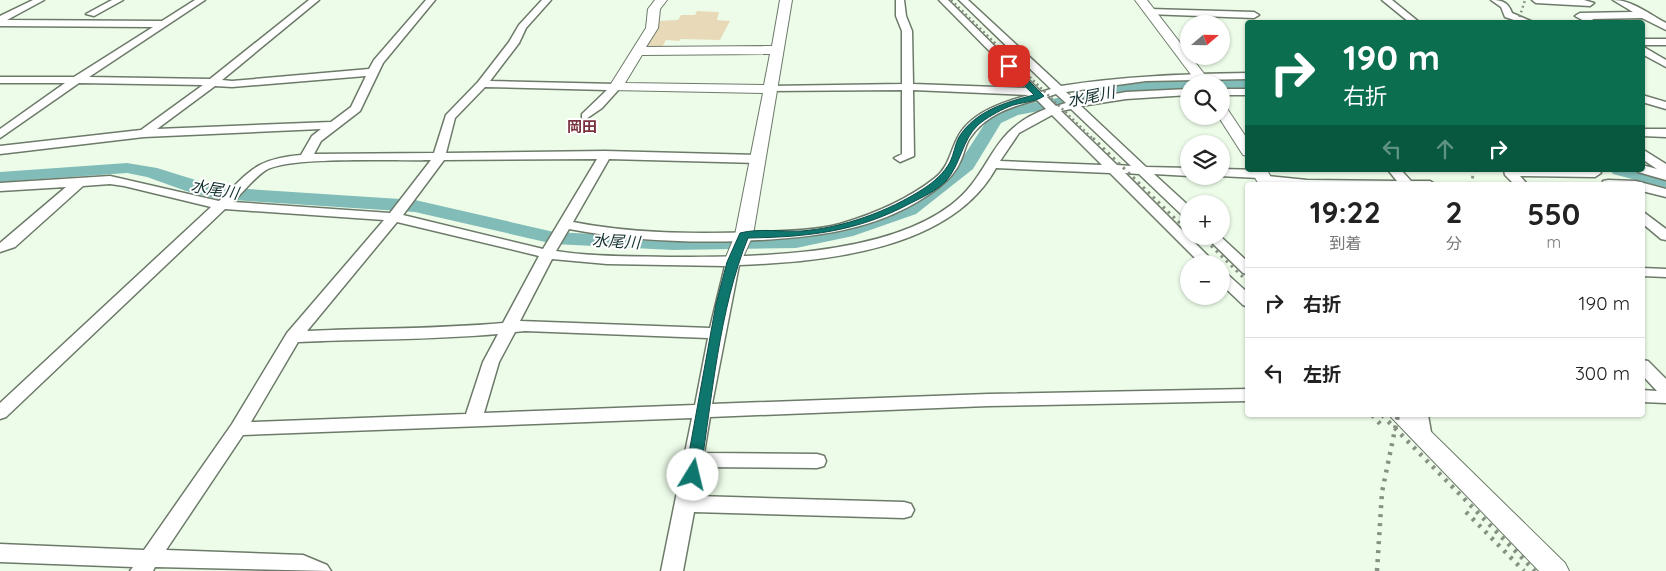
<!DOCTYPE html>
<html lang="ja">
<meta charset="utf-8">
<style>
body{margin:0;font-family:Quicksand,"Noto Sans JP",sans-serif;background:#f6f6f6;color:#222;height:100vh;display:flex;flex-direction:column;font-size:19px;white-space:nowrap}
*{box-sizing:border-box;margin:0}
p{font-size:16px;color:#767676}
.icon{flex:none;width:28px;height:28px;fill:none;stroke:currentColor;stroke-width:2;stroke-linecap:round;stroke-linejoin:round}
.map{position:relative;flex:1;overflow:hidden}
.sheet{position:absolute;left:1245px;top:182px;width:400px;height:235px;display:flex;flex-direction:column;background:#fff;border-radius:5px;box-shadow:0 1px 4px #0004}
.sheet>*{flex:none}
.hud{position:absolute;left:1245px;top:20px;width:400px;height:152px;border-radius:5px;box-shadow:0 1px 4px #0004;background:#0b6e4f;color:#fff;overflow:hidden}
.needle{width:32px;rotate:70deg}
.tools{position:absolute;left:1180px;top:15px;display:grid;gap:10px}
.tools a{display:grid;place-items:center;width:50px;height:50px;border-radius:50%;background:#fff;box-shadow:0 1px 4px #0004;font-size:25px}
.pin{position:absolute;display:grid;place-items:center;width:42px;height:42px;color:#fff;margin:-21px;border-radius:10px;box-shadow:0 2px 8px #0006}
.me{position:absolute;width:55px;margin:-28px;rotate:9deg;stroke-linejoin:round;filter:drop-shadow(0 0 4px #0008)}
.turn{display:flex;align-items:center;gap:18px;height:105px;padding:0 15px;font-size:22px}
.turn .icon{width:65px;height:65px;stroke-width:2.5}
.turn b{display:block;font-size:35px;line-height:42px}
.lanes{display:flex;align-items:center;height:48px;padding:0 15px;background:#0003;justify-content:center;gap:25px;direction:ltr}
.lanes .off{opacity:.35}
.eta{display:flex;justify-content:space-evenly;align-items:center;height:85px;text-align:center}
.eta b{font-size:30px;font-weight:800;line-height:35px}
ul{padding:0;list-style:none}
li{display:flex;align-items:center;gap:15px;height:70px;padding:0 15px;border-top:1px solid #e0e0e0}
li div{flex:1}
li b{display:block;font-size:19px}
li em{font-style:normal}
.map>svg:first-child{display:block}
</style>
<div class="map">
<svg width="1666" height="571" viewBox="0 0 1666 571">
<rect width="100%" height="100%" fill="#edfce9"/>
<path fill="#e8dab8" d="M 697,11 L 719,12 L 717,20 L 730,21 L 720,40 L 681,39 L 679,41 L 666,40 L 661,49 L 644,46 L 657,21 L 678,20 L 681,15 L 695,15 Z"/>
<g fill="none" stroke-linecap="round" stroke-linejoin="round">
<path fill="#81bcb8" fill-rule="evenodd" d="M 1189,79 L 1196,84 L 1189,84 L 1189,89 L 1132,93 L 1018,115 L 1001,123 L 973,169 L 916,214 L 853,236 L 796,248 L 673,250 L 554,244 L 415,212 L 218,199 L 186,191 L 147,177 L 127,173 L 0,182 L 0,172 L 127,163 L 157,168 L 218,187 L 415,200 L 554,232 L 673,238 L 796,236 L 841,227 L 902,206 L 960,162 L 989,117 L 1007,108 L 1132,83 Z
M 1221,79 L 1248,79 L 1248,89 L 1221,89 L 1221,84 L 1214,84 Z
M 1610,170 L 1639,170 L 1666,177 L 1666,188 L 1613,174 Z"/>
<defs>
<path id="minor" d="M 33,0 L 44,0 L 7,20 L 162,21 L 195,0 L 205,0 L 89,77 L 210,79 L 309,0 L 319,0 L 222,80 L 232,81 L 369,69 L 374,60 L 426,0 L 435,0 L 383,63 L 360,111 L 321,141 L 314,154 L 434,153 L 446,115 L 478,82 L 509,42 L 519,25 L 542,0 L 551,0 L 526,28 L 519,43 L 490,81 L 616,84 L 621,87 L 602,108 L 586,119 L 582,118 L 582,114 L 607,90 L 485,87 L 455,118 L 446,153 L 605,151 L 758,155 L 764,159 L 758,163 L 609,159 L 573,222 C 634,234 695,234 757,232 C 785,231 813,231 840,224 C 874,214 907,200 935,178 C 948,168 950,153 957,139 C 969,113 1003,102 1029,95 L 913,90 L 914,156 L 900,162 L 894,158 L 902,154 L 902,90 L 766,91 L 766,87 L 770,86 L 902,84 L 902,31 L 896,16 L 896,0 L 904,0 L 906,16 L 912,31 L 913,84 L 1026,88 L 939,0 L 948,0 L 1041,92 L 1051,89 L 959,0 L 968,0 L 1061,86 C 1123,76 1184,74 1248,73 L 1248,79 L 1146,81 L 1066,92 L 1076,101 L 1126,92 L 1189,89 L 1189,95 L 1126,99 L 1081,106 L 1146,167 L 1189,168 L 1189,176 L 1154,174 L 1189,206 L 1189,218 L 1184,217 L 1139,174 L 1125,173 L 1216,264 L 1201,264 L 1110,173 L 996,168 C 951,250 824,262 739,265 L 712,404 L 988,394 L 1248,389 L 1248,401 L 988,406 L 710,417 L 704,453 L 817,454 L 824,456 L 826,461 L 824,466 L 817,468 L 702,467 L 697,496 L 904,502 L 911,504 L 914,510 L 911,516 L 904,518 L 694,512 L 683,571 L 661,571 L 692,418 L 243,435 L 166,550 L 303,555 L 327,565 L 331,571 L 155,567 L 153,571 L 130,571 L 133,567 L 0,562 L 0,544 L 144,550 L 232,424 L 287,333 L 384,220 L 225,209 L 6,417 L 0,419 L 0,403 L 211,207 L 124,186 L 110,184 L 83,186 L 15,247 L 0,252 L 0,243 L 66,187 L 0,191 L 0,183 L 110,176 L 219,201 C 250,171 255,159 301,155 L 312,136 L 321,129 L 144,137 L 0,154 L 0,146 L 141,130 L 203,85 L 79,83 L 0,138 L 0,129 L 65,83 L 0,83 L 0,77 L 74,77 L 153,27 L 0,26 L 0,16 ZM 366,76 L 351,107 L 331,122 L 157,129 L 215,86 L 232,87 ZM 1056,94 L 1066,103 L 1056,106 L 1047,97 ZM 1037,100 L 1046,109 C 987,131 994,172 951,205 C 883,257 751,257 669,257 C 631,256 593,257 556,251 L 569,229 C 626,240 683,243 741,241 C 811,238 880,232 938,188 C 947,181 956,172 960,162 C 964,155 965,145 970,138 C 985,115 1012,106 1037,100 ZM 1071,109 L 1131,166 L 1117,165 L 1061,111 ZM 1052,115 L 1102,165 L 1000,161 L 1019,133 ZM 597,159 L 543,249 L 403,215 L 444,160 ZM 431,160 L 390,213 L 233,202 C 243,192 254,178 266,170 C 290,156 397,161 431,160 ZM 397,222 L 539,256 L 503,323 C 438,329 372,328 307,331 ZM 552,259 L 607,264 L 725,266 L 710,328 L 520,321 ZM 525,331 L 708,338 L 695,405 L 484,413 L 499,362 L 515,332 ZM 498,334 L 483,362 L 466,414 L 251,422 L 298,342 C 365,339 431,340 498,334 Z
M 112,0 L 123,0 L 94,16 L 86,14 Z
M 1382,0 L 1392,0 L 1419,22 L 1409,22 Z
M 1491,0 C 1502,0 1508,2 1512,13 L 1533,22 L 1520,22 L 1505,17 L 1501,7 Z
M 1532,0 L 1584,0 L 1594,3 L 1590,6 L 1536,3 Z
M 1613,0 C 1632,0 1649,14 1666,23 L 1666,30 L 1642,18 L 1592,19 L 1596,22 L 1586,22 L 1575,16 L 1580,13 L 1633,12 Z
M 1150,9 L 1254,12 L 1259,15 L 1254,18 L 1147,14 L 1145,12 Z
M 1642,39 L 1666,39 L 1666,45 L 1642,45 Z
M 1642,46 L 1666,60 L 1666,67 L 1642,54 Z
M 1221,89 L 1248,89 L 1248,95 L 1221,95 Z
M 1642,95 L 1666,102 L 1666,109 L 1642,102 Z
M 1642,129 L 1666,129 L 1666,137 L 1642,136 Z
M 1642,149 L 1666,164 L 1666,180 L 1638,172 L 1636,170 L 1642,170 L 1642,165 L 1657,169 L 1642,159 Z
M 1221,169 L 1262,170 L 1266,171 L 1267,176 L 1307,180 L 1397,181 L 1388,170 L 1401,170 L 1411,181 L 1430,181 L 1436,185 L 1283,185 L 1260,182 L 1259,178 L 1219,176 L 1221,176 Z
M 1504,170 L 1598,170 L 1601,173 L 1595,177 L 1520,176 L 1528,185 L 1515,185 L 1505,175 Z
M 1608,180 L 1636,181 L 1666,189 L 1666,197 L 1642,191 L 1642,185 L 1602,185 L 1603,181 Z
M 1642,211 L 1666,229 L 1666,240 L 1661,239 L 1642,223 Z
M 1205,236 L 1220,236 L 1248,262 L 1248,274 L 1243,273 Z
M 1642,268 L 1666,269 L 1666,277 L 1642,276 Z
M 1221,272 L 1226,273 L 1248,293 L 1248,307 L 1243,305 L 1221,284 Z
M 1642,360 L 1648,361 L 1666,379 L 1666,403 L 1642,402 L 1642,390 L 1657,391 L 1642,375 Z
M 1410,415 L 1428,415 L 1432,438 L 1429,443 L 1423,445 L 1417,443 Z"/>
<path id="tertiary" d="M 655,0 L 667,0 L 660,9 L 658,28 L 646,47 L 772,46 L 780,0 L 792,0 L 753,235 L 739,266 L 727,266 L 724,262 L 735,235 L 763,93 L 611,90 L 609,87 L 646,28 L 648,9 ZM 770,54 L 764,85 L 625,83 L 642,55 Z
M 1135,0 L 1147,0 L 1212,84 L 1198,84 Z
M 1221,106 L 1226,107 L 1248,140 L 1248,156 L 1243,155 L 1218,116 L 1221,116 Z
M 1251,170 L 1267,170 L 1275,185 L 1259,185 Z
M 1389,415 L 1414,415 L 1565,563 L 1569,571 L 1539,571 Z"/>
</defs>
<use href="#minor" stroke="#6d7a6a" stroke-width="3"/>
<use href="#tertiary" stroke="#6d7a6a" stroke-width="2"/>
<use href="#minor" fill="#fff" fill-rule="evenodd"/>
<use href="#tertiary" fill="#fff" fill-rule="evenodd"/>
<path stroke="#869083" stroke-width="2.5" stroke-dasharray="2 3" stroke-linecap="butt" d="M 951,0 L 1094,140
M 1518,22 L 1525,0"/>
<path stroke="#869083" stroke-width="3" stroke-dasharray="2.5 4.5" stroke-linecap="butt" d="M 1093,138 L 1189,232
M 1470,185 L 1475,170
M 1201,236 L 1248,282"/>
<path stroke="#869083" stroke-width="4.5" stroke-dasharray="3 6" stroke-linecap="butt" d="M 1372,415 L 1384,428
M 1382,415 L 1535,571
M 1466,512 L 1524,571
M 1377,571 L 1382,492 L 1398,415"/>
</g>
<path fill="#0f766e" stroke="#0a4d48" d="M 1006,64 L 1012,64 L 1044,96 C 1034,103 1019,102 1008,107 C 999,111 986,118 978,125 C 962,140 961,164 946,181 C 936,191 923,197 911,203 C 857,232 808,237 748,238 C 719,309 712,399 700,475 L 698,479 L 688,479 L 685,475 L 716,304 L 727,262 L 740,233 C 759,228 782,232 801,231 C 843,228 889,211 923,189 C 934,182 944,173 950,162 C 954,154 955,144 959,137 C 975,111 1006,102 1034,95 L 1006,68 Z"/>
<g text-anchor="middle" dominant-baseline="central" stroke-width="4" stroke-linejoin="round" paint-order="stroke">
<g font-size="15" font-weight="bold" fill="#79323d" stroke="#fff">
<text x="582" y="126">岡田</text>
</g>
<g font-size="16" font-style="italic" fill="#133230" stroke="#fff">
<text transform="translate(1091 96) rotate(-11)">水尾川</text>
<text transform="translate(215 189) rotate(10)">水尾川</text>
<text transform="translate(616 241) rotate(3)">水尾川</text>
</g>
</g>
</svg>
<div class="tools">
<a><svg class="needle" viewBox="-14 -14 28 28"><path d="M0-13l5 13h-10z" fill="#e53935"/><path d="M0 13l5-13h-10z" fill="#767676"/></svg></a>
<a><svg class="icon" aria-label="search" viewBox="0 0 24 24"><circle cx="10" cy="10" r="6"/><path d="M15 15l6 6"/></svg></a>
<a><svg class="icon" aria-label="layers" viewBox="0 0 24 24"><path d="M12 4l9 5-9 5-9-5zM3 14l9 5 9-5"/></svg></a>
<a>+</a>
<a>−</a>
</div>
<div class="pin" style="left:1009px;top:66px;background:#d93025"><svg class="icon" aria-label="arrive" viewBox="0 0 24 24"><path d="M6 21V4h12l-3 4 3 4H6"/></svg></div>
<svg class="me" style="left:693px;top:475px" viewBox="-20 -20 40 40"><circle r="19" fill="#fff"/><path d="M0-13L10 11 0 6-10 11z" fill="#0f766e"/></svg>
<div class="hud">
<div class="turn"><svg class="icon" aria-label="right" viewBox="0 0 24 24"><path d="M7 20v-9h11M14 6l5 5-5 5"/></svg><div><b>190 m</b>右折</div></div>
<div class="lanes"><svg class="icon off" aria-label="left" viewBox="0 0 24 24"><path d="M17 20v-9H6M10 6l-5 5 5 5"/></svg><svg class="icon off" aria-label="ahead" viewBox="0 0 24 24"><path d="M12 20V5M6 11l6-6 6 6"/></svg><svg class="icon" aria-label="right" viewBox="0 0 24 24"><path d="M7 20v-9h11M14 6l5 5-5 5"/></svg></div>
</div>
<section class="sheet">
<div class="eta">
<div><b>19:22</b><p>到着</p></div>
<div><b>2</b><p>分</p></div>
<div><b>550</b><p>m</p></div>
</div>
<ul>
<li><svg class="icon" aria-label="right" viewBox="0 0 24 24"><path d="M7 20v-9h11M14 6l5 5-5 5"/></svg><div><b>右折</b></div><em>190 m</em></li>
<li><svg class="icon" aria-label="left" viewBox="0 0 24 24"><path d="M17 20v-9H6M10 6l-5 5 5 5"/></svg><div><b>左折</b></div><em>300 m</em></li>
</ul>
</section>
</div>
